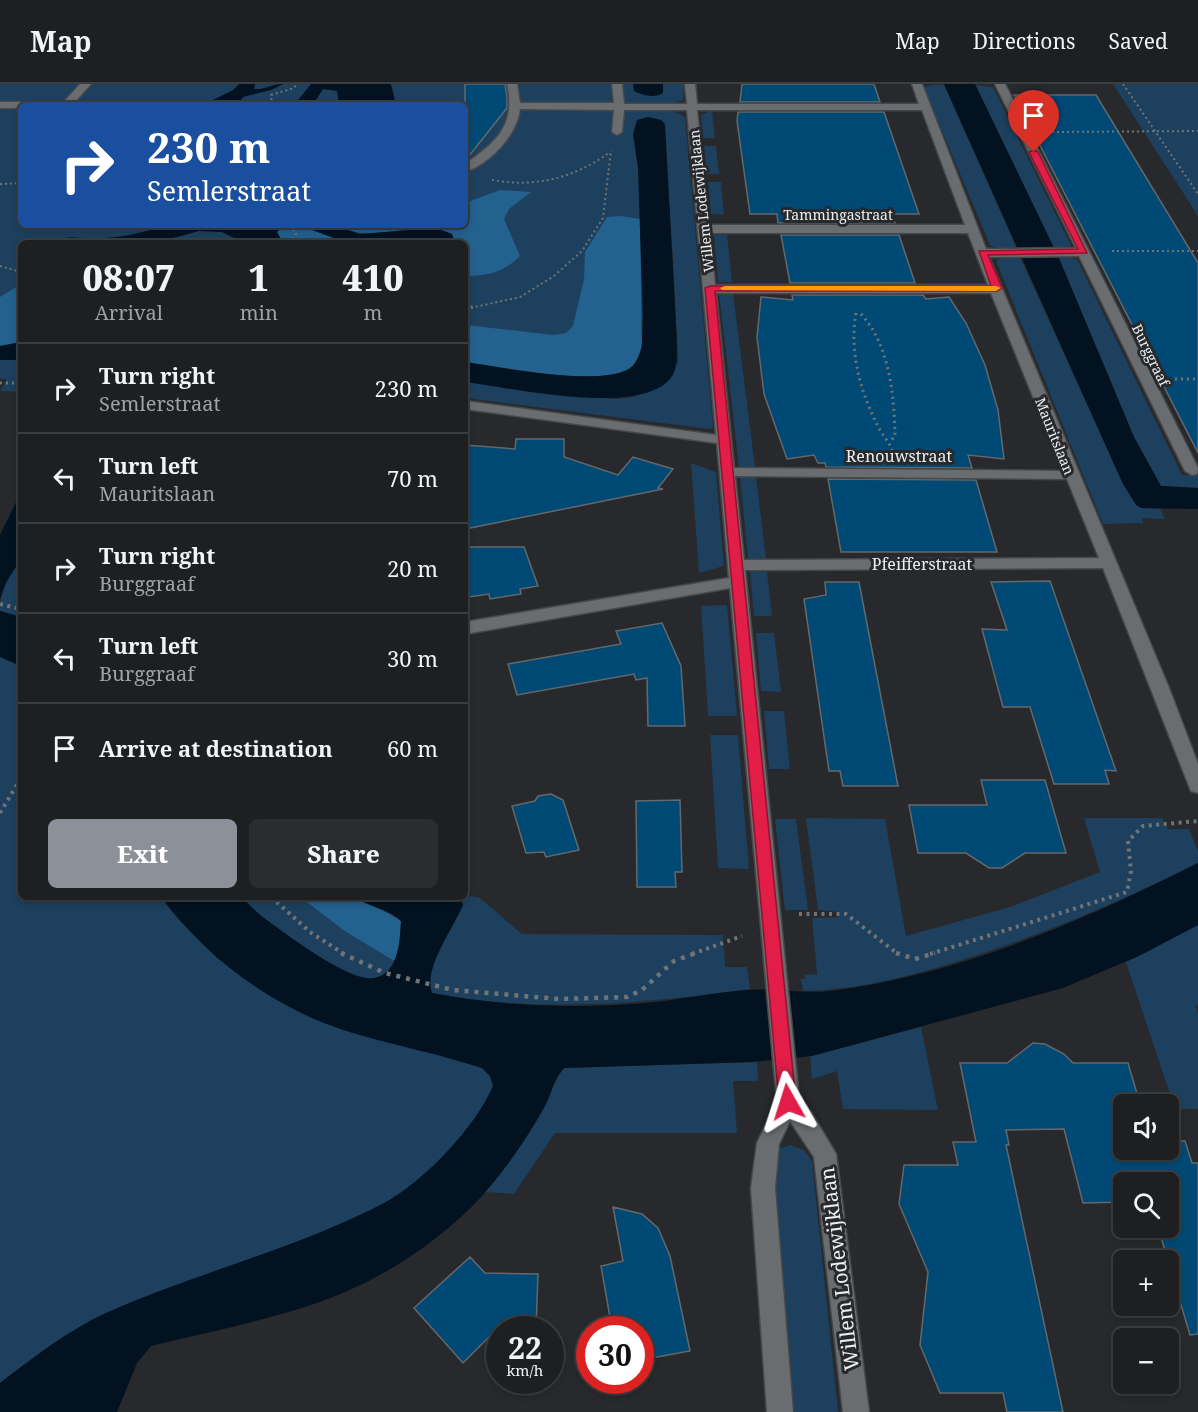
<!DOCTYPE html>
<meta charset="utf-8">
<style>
body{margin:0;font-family:"Noto Serif",serif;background:#2a2c2e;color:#f1f3f6;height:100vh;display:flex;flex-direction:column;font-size:22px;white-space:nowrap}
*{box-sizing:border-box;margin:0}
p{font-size:20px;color:#a0a2a5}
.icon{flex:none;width:33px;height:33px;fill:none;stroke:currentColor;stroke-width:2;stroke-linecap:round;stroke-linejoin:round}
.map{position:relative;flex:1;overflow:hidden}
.details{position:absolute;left:18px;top:156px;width:450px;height:660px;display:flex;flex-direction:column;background:#1d1f21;border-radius:9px;box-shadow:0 3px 9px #0003,0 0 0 2px #3b3d3f}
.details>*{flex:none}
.hud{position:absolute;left:18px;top:18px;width:450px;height:126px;border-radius:9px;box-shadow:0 3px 9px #0003,0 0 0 2px #3b3d3f;background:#1a4fa0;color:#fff;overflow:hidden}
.fabs{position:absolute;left:1113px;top:1010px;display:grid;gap:12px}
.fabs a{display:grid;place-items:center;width:66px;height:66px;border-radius:9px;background:#1d1f21;box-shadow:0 3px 9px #0003,0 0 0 2px #3b3d3f;font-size:30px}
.speed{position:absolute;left:486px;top:1232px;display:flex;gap:12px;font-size:30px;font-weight:700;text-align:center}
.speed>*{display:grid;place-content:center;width:78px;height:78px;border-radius:50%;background:#1d1f21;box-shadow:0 3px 9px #0003,0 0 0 2px #3b3d3f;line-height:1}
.speed small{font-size:15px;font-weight:400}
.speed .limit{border:9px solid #d22;background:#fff;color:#111}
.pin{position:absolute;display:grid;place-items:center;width:51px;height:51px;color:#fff;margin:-62px -26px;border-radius:50% 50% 50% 0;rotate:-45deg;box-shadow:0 0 6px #0007}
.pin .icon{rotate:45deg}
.me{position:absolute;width:66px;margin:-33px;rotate:354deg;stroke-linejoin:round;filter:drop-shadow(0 0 4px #0008)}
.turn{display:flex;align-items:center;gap:21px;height:126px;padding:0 30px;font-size:27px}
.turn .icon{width:78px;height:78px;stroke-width:2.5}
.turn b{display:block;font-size:42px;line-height:51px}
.eta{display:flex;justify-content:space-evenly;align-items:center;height:102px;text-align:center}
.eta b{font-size:36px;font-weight:800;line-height:42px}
.primary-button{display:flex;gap:12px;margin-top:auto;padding:12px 30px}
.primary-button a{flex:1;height:69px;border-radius:9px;background:#8c9099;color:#fff;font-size:24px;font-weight:800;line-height:69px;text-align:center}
.primary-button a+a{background:#2a2c2e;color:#f1f3f6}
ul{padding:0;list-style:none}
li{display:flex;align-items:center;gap:18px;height:90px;padding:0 30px;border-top:2px solid #3b3d3f}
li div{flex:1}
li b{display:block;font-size:22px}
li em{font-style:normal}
header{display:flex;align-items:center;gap:36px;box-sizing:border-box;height:84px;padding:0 30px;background:#1d1f21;border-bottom:2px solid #3b3d3f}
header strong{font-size:28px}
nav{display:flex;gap:33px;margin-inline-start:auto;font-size:21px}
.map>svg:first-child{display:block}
</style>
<header>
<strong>Map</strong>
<nav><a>Map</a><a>Directions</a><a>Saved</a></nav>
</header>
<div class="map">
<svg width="1198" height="1328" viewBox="0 0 1198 1328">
<rect width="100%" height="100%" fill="#27292c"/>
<path fill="#1c405d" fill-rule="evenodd" d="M 0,0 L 646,0 L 647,11 L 663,9 L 663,0 L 684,0 L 683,16 L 673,19 L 647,20 L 647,26 L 673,27 L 685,33 L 713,343 L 710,345 L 465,314 L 465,298 L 568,312 L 618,315 L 634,313 L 678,279 L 673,173 L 663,37 L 658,229 L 465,284 L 465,159 L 21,159 L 21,271 L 0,270 ZM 21,21 L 465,21 L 465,141 L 21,141 Z
M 1113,0 L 1198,0 L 1198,132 Z
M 931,1 L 944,1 L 1017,165 L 999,165 L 990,161 L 924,4 Z
M 975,1 L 993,3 L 1071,161 L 1068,164 L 1054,165 Z
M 712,26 L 715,54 L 703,54 L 701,31 Z
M 704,62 L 716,62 L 719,90 L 707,90 Z
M 708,98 L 721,98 L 724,131 L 711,130 Z
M 714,151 L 727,151 L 732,198 L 718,198 Z
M 1058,172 L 1077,175 L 1182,391 L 1198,391 L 1198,404 L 1160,402 L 1134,353 Z
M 1002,173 L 1020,173 L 1123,400 L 1141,424 L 1160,425 L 1165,435 L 1142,434 L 1143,439 L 1103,440 L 996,177 Z
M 719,209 L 733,209 L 755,383 L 739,383 Z
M 0,276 L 21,276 L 21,308 L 0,307 L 7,295 L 0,295 Z
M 691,379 L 716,388 L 724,482 L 699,489 Z
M 740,393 L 756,393 L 766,475 L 748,475 Z
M 21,475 L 21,533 L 0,527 C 0,506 10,492 21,475 Z
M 750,487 L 767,488 L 772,532 L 754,532 Z
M 727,521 L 737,632 L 708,632 L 701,522 Z
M 756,549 L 774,549 L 781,608 L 761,607 Z
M 0,573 L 21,582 L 21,813 L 161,813 L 177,834 L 218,875 L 281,917 L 315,935 L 482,984 L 490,992 L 493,1002 C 475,1044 425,1096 386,1118 C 297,1165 198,1188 106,1229 C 67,1247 34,1273 0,1299 Z
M 764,627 L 784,627 L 790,685 L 769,685 Z
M 710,651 L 738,651 L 749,785 L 718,784 Z
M 806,734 L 885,735 L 906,852 L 1010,823 L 1100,788 L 1084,734 L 1162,734 L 1168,745 L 1189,745 L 1198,767 L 1198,779 C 1118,819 1037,853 952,879 C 904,894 853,906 803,907 L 801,895 L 805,895 L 804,891 L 817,890 L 812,834 L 839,833 L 840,828 L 818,826 Z
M 775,735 L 796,735 L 808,826 L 785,826 Z
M 465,811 L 480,814 L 522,850 L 723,851 L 725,883 L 747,883 L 750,905 C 645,919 537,930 432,909 C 423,884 453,845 463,821 L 460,813 Z
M 239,813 L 300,813 L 346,848 L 394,877 C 391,885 383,893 374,895 C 347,899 259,833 239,813 Z
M 1198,841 L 1198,921 L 1196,922 L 1198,929 L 1198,1025 L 1175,1025 L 1126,878 Z
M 921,943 L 938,1026 L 843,1025 L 837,987 L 812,995 L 810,972 Z
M 757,978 L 758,997 L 733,997 L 737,1049 L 555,1049 L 514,1110 L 485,1108 C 506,1079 527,1052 545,1022 C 553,1008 552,999 564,984 Z
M 790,1061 L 804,1066 L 812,1077 L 838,1328 L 794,1328 L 773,1076 L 778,1065 Z"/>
<path fill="#23618f" d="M 500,106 L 531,108 L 509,125 L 504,135 L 520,172 C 504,188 487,192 465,192 L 465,159 L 455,159 L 452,150 C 416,133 376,161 341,143 L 465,141 L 465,119 Z
M 621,132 L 640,135 L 642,263 C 639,270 637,278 631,283 C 604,305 500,282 465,278 L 465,241 L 554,251 L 566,249 L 573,242 L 584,195 L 585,168 L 607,133 Z
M 283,141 L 299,141 L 347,159 L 283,159 L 277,148 Z
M 21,200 L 21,258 L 0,262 L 0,213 Z
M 300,813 C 316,813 339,809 354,813 C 359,814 397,833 401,837 C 400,852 400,864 394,877 L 346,848 Z"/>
<path fill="#021220" d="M 239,0 L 255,0 L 254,5 C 265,6 272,0 283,0 L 271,6 L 243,13 L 237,21 L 203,21 L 233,6 Z
M 311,0 L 391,0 L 396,21 L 339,21 L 337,7 L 323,5 L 313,21 L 289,21 L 299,15 Z
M 633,0 L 663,0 L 663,9 C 657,14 642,12 634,7 Z
M 944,0 L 975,0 L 1058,172 L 1134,353 L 1161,402 L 1198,404 L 1198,425 L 1141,424 L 1136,421 L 1123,400 Z
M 648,33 L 661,36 L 665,40 L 677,260 C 677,273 678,289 667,298 C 630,331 513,304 465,298 L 465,278 C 498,283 609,305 633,282 C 644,270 642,253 643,238 L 638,84 L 633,50 L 637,36 Z
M 169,141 L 284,141 L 277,148 L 283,159 L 244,159 L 222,148 L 199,147 L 155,159 L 54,159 C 64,151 73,154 85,154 C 115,156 141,149 169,141 Z
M 299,141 L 336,141 L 359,150 L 436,144 L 452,150 L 455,159 L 347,159 Z
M 21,258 L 21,276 L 0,276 L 0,262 Z
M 21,408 L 21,475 L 6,498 L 0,515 L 0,451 Z
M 0,527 L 21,533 L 21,582 L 0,573 Z
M 1198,779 L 1198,841 L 1139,872 L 1063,904 L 812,972 L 752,978 L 564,984 C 552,999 553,1005 546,1020 C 529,1052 505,1086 481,1113 C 448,1149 400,1183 356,1203 C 298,1231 215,1246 151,1262 L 137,1279 L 117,1328 L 0,1328 L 0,1299 C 34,1273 67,1247 106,1229 C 198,1188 297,1165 386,1118 C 425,1096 475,1044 493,1002 L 490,992 L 482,984 C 428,966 366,957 314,935 C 253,908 201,866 161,813 C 174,813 232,810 239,813 C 246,816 254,826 260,831 C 281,846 349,899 374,894 C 399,890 400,857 401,837 C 389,824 369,824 355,813 L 460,813 L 463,821 C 453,845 423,884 432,909 C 498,922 577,925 645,919 C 680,916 714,908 749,906 C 776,904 803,910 830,907 C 959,891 1083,837 1198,779 Z"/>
<path fill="#004975" stroke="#65686a" stroke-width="1.5" d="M 465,0 L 505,0 L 507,14 L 507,24 L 465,77 Z
M 742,0 L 874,0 L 880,18 L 740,18 Z
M 1014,11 L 1096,11 L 1198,179 L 1198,369 Z
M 738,28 L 884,28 L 919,130 L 892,130 L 895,139 L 778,139 L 777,130 L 750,130 L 737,37 Z
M 781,151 L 899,151 L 915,199 L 790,199 Z
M 792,211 L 923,211 L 926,215 L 949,213 L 966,239 L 985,281 L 998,326 L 1004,375 L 968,371 L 972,384 L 826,383 L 825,379 L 818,379 L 814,371 L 787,375 L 764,310 L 757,253 L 761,213 L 793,216 Z
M 516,355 L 564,355 L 564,373 L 618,391 L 633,373 L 673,385 L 658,404 L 663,405 L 465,445 L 465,361 L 515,365 Z
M 828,395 L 976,396 L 997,468 L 841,468 Z
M 465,463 L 524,463 L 538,502 L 520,505 L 521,510 L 490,515 L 489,510 L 469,513 L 465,498 Z
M 1050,497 L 1116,687 L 1105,686 L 1109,700 L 1054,700 L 1030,623 L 1003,623 L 982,545 L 1007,546 L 991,498 Z
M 825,498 L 859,498 L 898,702 L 843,702 L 840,687 L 829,687 L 804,515 L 826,511 Z
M 662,539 L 681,582 L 685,642 L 648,642 L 647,594 L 636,596 L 634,590 L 517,611 L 508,580 L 621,560 L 616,547 Z
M 981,696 L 1045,696 L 1066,769 L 1025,769 L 1002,784 L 989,784 L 966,769 L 918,769 L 909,721 L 987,721 Z
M 551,710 L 563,716 L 579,766 L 546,773 L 544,768 L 526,769 L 512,722 L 535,717 L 538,712 Z
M 680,716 L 682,788 L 675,788 L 676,803 L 637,803 L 636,717 Z
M 1033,959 L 1045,960 L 1064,970 L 1073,979 L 1128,979 L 1140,1020 L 1124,1020 L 1124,1065 L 1168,1065 L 1168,1057 L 1185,1057 L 1192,1079 L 1198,1079 L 1198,1250 L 1190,1251 L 1158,1143 L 1168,1143 L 1168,1098 L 1124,1098 L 1124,1118 L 1083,1119 L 1064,1045 L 1006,1046 L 1009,1061 L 1006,1061 L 1063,1328 L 1007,1328 L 1003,1309 L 940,1309 L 920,1261 L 928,1188 L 899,1120 L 904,1081 L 958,1081 L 953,1058 L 976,1058 L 960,979 L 1007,979 Z
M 613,1123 L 642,1130 L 658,1144 L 670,1172 L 690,1267 L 640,1276 L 640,1245 L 612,1245 L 601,1182 L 623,1177 Z
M 470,1173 L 485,1189 L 538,1190 L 536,1245 L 500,1245 L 500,1253 L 489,1253 L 463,1279 L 414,1224 Z"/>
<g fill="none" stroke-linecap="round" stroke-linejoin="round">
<defs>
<path id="minor" d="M 80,0 L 91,0 L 72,21 L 61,21 Z
M 507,0 L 517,0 L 520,19 L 614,19 L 612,0 L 622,0 L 624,20 L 687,20 L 685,0 L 695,0 L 697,20 L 919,20 L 912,0 L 922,0 L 986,165 L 1076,164 L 995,0 L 1005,0 L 1198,384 L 1197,390 L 1192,391 L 1185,387 L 1079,172 L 989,173 L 1169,604 L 1198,680 L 1198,709 L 1191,707 L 1189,702 L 1103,484 L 745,486 L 799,1014 L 811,1028 L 836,1070 L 869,1328 L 843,1328 L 814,1073 L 790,1037 L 779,1060 L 775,1104 L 793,1328 L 767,1328 L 751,1104 L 757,1059 L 777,1018 L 730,504 L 465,550 L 465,538 L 729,494 L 717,359 L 465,325 L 465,317 L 716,351 L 687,26 L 624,26 L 622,48 L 617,51 L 612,48 L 614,26 L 520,25 C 517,51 490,80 465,88 L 465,80 C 497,58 516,41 507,0 ZM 697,26 L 922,26 L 965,141 L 709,141 ZM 710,149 L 968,149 L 988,201 L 715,201 ZM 716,209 L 991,209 L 1063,387 L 734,384 ZM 735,392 L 1067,395 L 1099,474 L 744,476 Z
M 0,18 L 21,18 L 26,21 L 21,21 L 21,24 L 0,24 Z"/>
</defs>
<use href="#minor" stroke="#454749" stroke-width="3"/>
<path stroke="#717375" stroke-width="2" stroke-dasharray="2 3" stroke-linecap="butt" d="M 1123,0 L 1198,110
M 272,21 L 271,11 L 294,4 L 297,0
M 1052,48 L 1198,47
M 492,96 C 536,104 573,94 609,69
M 0,100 L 21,99
M 290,141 L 296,150 L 291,159
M 1112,167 L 1198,167
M 0,182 L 21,188
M 466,225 L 520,213 L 554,192 L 582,167 L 603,134 L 611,66"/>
<path stroke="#717375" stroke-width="3" stroke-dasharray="2 4" stroke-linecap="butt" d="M 465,225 L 473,223
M 856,229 C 849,269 861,311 880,346 C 884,353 889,358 892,366
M 861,230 C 890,262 894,311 895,352 L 890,358
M 1175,295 L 1198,295
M 0,299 L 21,299"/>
<path stroke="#717375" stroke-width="4" stroke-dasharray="3 4.5" stroke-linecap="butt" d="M 0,520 L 21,525
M 0,729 L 21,694
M 271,813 L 310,848 L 344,870
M 799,830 L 846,830 L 898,870
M 692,870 L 742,852
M 930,870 L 1127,808 L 1131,787 L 1128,757 L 1143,742 L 1198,737"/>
<path stroke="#717375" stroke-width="4.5" stroke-dasharray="4 6" stroke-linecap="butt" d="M 341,869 L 385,889 L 453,906 L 559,915 L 627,913 L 642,906 L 674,877 L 696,869
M 896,869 L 915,875 L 935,869"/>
<use href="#minor" fill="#6a6d6f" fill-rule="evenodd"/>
</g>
<path fill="#e11d48" stroke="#92132f" stroke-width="1.5" d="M 1034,66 L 1038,68 L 1087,169 L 988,171 L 1002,204 L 997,207 L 715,207 L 796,1018 L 794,1023 L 788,1025 L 782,1023 L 779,1018 L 705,204 L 710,202 L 991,202 L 979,167 L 1078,165 L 1029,68 Z"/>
<path fill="#f59e0b" d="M 725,202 L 996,202 L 1001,204 L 996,207 L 722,206 L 720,204 Z"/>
<g text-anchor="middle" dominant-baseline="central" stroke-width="6" stroke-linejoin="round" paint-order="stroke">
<g font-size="14" fill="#eeeff1" stroke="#27292c">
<text transform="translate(701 117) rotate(-96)">Willem Lodewijklaan</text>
<text x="838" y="130">Tammingastraat</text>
<text transform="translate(1151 271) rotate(64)">Burggraaf</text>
<text transform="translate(1055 352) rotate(68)">Mauritslaan</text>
</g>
<g font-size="16" fill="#eeeff1" stroke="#27292c">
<text x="899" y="372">Renouwstraat</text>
<text x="922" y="480">Pfeifferstraat</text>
</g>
<g font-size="20" fill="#eeeff1" stroke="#27292c">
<text transform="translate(839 1185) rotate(-97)">Willem Lodewijklaan</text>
</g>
</g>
</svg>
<div class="fabs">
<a><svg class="icon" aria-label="sound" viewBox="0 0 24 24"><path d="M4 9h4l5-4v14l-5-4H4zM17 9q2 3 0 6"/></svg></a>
<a><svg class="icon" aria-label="search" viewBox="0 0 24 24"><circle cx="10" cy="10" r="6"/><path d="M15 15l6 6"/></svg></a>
<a>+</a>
<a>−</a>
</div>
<div class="speed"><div>22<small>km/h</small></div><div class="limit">30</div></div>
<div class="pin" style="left:1034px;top:68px;background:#d93025"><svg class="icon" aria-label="arrive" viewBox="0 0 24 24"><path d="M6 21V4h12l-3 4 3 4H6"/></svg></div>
<svg class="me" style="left:788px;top:1018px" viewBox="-20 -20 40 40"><path d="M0-17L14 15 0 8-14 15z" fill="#e11d48" stroke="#fff" stroke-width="4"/></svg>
<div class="hud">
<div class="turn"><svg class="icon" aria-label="right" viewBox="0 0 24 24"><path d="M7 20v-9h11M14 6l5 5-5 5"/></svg><div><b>230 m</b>Semlerstraat</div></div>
</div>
<section class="details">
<div class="eta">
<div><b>08:07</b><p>Arrival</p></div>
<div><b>1</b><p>min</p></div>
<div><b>410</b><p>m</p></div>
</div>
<ul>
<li><svg class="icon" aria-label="right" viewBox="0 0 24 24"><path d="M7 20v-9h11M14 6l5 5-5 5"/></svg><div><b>Turn right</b><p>Semlerstraat</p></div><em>230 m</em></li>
<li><svg class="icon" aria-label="left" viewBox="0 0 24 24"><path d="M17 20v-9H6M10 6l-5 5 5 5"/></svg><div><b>Turn left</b><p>Mauritslaan</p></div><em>70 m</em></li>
<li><svg class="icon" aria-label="right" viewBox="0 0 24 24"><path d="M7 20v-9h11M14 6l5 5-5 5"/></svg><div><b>Turn right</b><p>Burggraaf</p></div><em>20 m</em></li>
<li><svg class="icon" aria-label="left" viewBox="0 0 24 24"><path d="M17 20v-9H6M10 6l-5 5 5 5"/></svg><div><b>Turn left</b><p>Burggraaf</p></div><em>30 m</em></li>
<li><svg class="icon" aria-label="arrive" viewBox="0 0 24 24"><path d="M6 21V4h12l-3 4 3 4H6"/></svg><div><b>Arrive at destination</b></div><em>60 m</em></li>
</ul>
<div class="primary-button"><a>Exit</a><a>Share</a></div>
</section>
</div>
